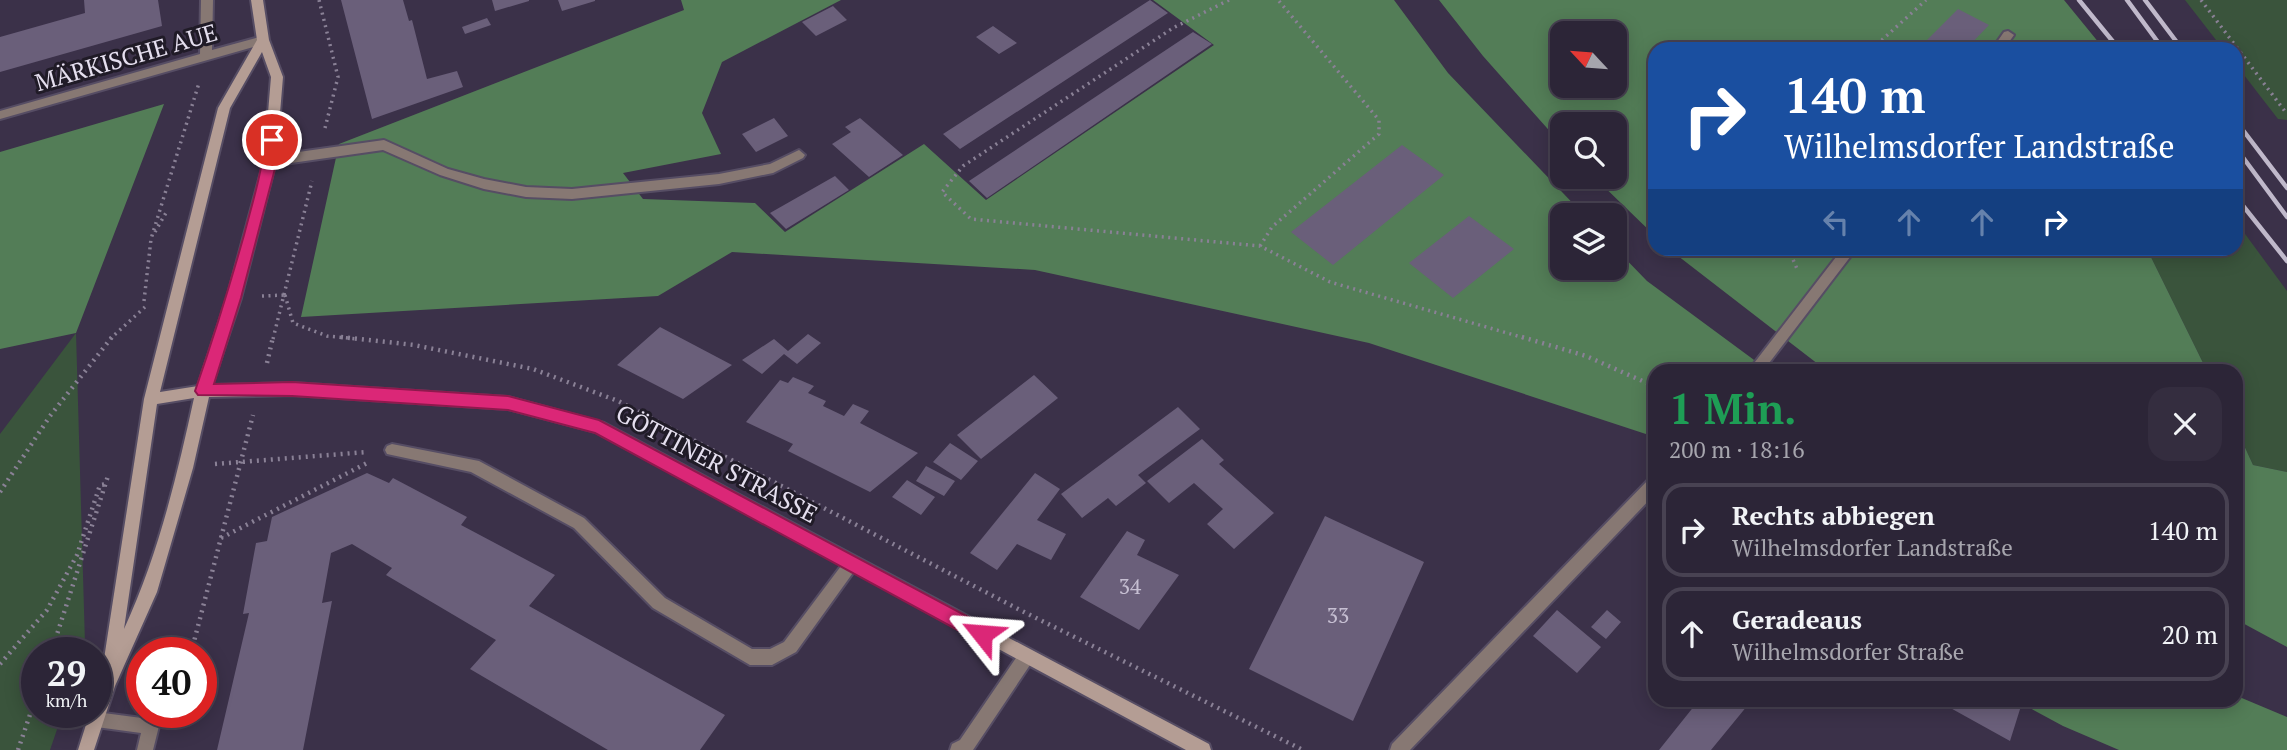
<!DOCTYPE html>
<html lang="de">
<meta charset="utf-8">
<style>
body{margin:0;font-family:"PT Serif",serif;background:#342d3f;color:#f1f3f6;height:100vh;display:flex;flex-direction:column;font-size:26px;white-space:nowrap}
*{box-sizing:border-box;margin:0}
p{font-size:23px;color:#a6a5ad}
.icon{flex:none;width:38px;height:38px;fill:none;stroke:currentColor;stroke-width:2;stroke-linecap:round;stroke-linejoin:round}
.map{position:relative;flex:1;overflow:hidden}
.panel{position:absolute;left:1648px;top:364px;width:595px;height:343px;display:flex;flex-direction:column;background:#2c2537;border-radius:21px;box-shadow:0 4px 18px #0003,0 0 0 2px #484252}
.panel>*{flex:none}
.top-card{position:absolute;left:1648px;top:42px;width:595px;height:214px;border-radius:21px;box-shadow:0 4px 18px #0003,0 0 0 2px #484252;background:#1a4fa0;color:#fff;overflow:hidden}
.needle{width:46px;rotate:296deg}
.buttons{position:absolute;left:1550px;top:21px;display:grid;gap:14px}
.buttons a{display:grid;place-items:center;width:77px;height:77px;border-radius:14px;background:#2c2537;box-shadow:0 4px 18px #0003,0 0 0 2px #484252;font-size:35px}
.speed{position:absolute;left:21px;top:637px;display:flex;gap:14px;font-size:35px;font-weight:700;text-align:center}
.speed>*{display:grid;place-content:center;width:91px;height:91px;border-radius:50%;background:#2c2537;box-shadow:0 4px 18px #0003,0 0 0 2px #484252;line-height:1}
.speed small{font-size:18px;font-weight:400}
.speed .limit{border:10px solid #d22;background:#fff;color:#111}
.pin{position:absolute;display:grid;place-items:center;width:60px;height:60px;color:#fff;margin:-30px;border:4px solid #fff;border-radius:50%;box-shadow:0 2px 7px #0007}
.me{position:absolute;width:77px;margin:-38px;rotate:298deg;stroke-linejoin:round;filter:drop-shadow(0 0 5px #0008)}
.turn{display:flex;align-items:center;gap:24px;height:147px;padding:0 21px;font-size:32px}
.turn .icon{width:91px;height:91px;stroke-width:2.5}
.turn b{display:block;font-size:49px;line-height:60px}
.lanes{display:flex;align-items:center;height:66px;padding:0 21px;background:#0003;justify-content:center;gap:35px;direction:ltr}
.lanes .off{opacity:.35}
.round{display:grid;place-items:center;flex:none;width:74px;height:74px;border-radius:21px;background:#342d3f}
.overview{display:flex;align-items:center;justify-content:space-between;height:119px;padding:0 21px}
h1{font-size:42px;font-weight:700;line-height:52px;color:#1e9e55}
ul{padding:0;list-style:none}
li{display:flex;align-items:center;gap:21px;height:94px;margin:0 14px 10px;padding:0 7px;border:4px solid #484252;border-radius:21px}
li div{flex:1}
li b{display:block;font-size:26px}
li em{font-style:normal}
.map>svg:first-child{display:block}
</style>
<div class="map">
<svg width="2287" height="750" viewBox="0 0 2287 750">
<rect width="100%" height="100%" fill="#3b3149"/>
<path fill="#3a543c" d="M 2185,0 L 2287,0 L 2287,120 L 2278,119 L 2237,66 L 2236,49 L 2223,49 Z
M 2237,223 L 2287,291 L 2287,472 L 2253,465 L 2237,430 L 2236,371 L 2207,371 L 2147,249 L 2236,248 Z
M 76,333 L 85,644 L 83,653 L 37,653 L 37,712 L 63,712 L 50,750 L 0,750 L 0,434 Z"/>
<path fill="#537d57" fill-rule="evenodd" d="M 681,0 L 841,0 L 722,62 L 702,113 L 721,154 L 623,173 L 643,199 L 755,203 L 785,232 L 924,144 L 986,200 L 1214,45 L 1153,0 L 1394,0 L 1448,73 L 1584,215 L 1563,215 L 1563,268 L 1615,268 L 1615,248 L 1647,281 L 1769,371 L 1656,371 L 1655,437 L 1369,343 L 1035,270 L 732,252 L 658,296 L 301,317 L 339,144 L 684,10 Z
M 1439,0 L 2064,0 L 2104,49 L 1656,49 L 1655,236 L 1594,177 L 1615,177 L 1615,124 L 1563,124 L 1563,146 L 1483,56 ZM 1563,33 L 1615,33 L 1615,86 L 1563,86 Z
M 164,104 L 76,333 L 0,349 L 0,152 Z
M 1669,249 L 2147,249 L 2207,371 L 1827,371 Z
M 2237,430 L 2253,465 L 2287,472 L 2287,647 L 2237,620 Z
M 2237,696 L 2287,717 L 2287,750 L 2119,750 L 2063,726 L 2015,700 L 2236,700 Z"/>
<path fill="#6a5f7a" d="M 84,0 L 158,0 L 162,26 L 0,72 L 0,37 L 85,13 Z
M 341,0 L 403,0 L 409,21 L 412,20 L 427,79 L 457,71 L 463,87 L 372,119 Z
M 492,0 L 529,0 L 529,1 L 495,11 Z
M 558,0 L 595,0 L 595,1 L 562,11 Z
M 1150,0 L 1168,13 L 960,149 L 943,134 Z
M 833,6 L 847,20 L 816,36 L 802,22 Z
M 1958,9 L 1989,25 L 1966,49 L 1918,49 Z
M 487,18 L 491,25 L 465,34 L 462,27 Z
M 993,26 L 1017,43 L 999,54 L 976,37 Z
M 1193,32 L 1212,44 L 987,198 L 969,181 Z
M 774,118 L 788,136 L 756,152 L 742,134 Z
M 860,118 L 903,155 L 869,177 L 832,144 L 851,132 L 845,127 Z
M 1402,145 L 1444,175 L 1333,265 L 1291,232 Z
M 835,176 L 849,190 L 786,229 L 770,213 Z
M 1469,216 L 1514,249 L 1453,298 L 1409,263 Z
M 660,327 L 732,365 L 683,399 L 617,365 Z
M 808,334 L 821,343 L 797,364 L 784,354 L 762,374 L 742,360 L 774,339 L 788,351 Z
M 1034,375 L 1058,398 L 981,459 L 957,435 Z
M 793,377 L 814,386 L 808,393 L 826,401 L 823,406 L 844,416 L 853,404 L 869,411 L 860,423 L 918,453 L 870,492 L 788,451 L 793,444 L 746,422 L 780,380 L 788,383 Z
M 1178,407 L 1200,429 L 1138,475 L 1146,483 L 1116,506 L 1108,498 L 1082,518 L 1061,494 Z
M 1202,439 L 1224,460 L 1219,464 L 1274,513 L 1234,549 L 1207,524 L 1223,509 L 1194,483 L 1169,503 L 1147,481 Z
M 950,443 L 978,461 L 961,480 L 933,462 Z
M 926,466 L 955,481 L 944,496 L 916,481 Z
M 367,473 L 389,483 L 393,478 L 467,517 L 461,525 L 555,575 L 529,606 L 725,715 L 700,750 L 608,750 L 470,669 L 496,640 L 386,575 L 392,568 L 352,544 L 331,553 L 322,603 L 332,601 L 303,750 L 217,750 L 249,613 L 243,614 L 256,543 L 267,541 L 272,517 Z
M 1035,473 L 1060,489 L 1037,520 L 1066,534 L 1051,560 L 1017,544 L 997,570 L 970,553 Z
M 907,480 L 935,497 L 921,515 L 892,497 Z
M 1325,516 L 1424,562 L 1353,721 L 1249,669 Z
M 1127,531 L 1145,540 L 1137,555 L 1179,575 L 1139,630 L 1080,597 Z
M 1557,610 L 1601,647 L 1577,673 L 1533,636 Z
M 1607,610 L 1621,622 L 1606,639 L 1591,627 Z
M 1699,700 L 1752,700 L 1711,750 L 1659,750 Z
M 1936,700 L 2010,700 L 2021,706 L 2010,741 Z"/>
<g fill="none" stroke-linecap="round" stroke-linejoin="round">
<defs>
<path id="lane" d="M 2008,31 L 2014,35 L 2004,49 L 1992,49 L 2004,32 Z
M 384,140 L 448,169 L 484,179 L 526,187 L 572,189 L 719,174 L 770,164 L 799,150 L 805,155 L 803,158 L 773,173 L 719,184 L 572,199 L 526,197 L 484,189 L 440,175 L 383,150 L 270,166 L 264,161 L 270,156 Z
M 1843,248 L 1857,248 L 1763,371 L 1748,371 Z
M 392,444 L 479,461 L 584,518 L 665,598 L 752,649 L 770,649 L 784,642 L 847,558 L 852,556 L 857,558 L 860,563 L 796,652 L 772,665 L 750,665 L 653,608 L 574,528 L 471,472 L 387,454 L 385,450 L 387,446 Z
M 1656,476 L 1656,493 L 1410,750 L 1390,750 L 1392,744 L 1651,477 Z"/>
<path id="street" d="M 201,0 L 213,0 L 212,50 L 263,36 L 267,37 L 267,43 L 0,119 L 0,111 L 200,54 Z
M 1026,649 L 1032,652 L 1034,657 L 1032,662 L 973,750 L 950,750 L 952,744 L 960,740 L 1020,652 Z
M 96,712 L 157,720 L 159,726 L 153,750 L 137,750 L 141,733 L 89,726 L 87,720 L 89,714 Z"/>
<path id="secondary" d="M 251,0 L 263,0 L 269,40 L 283,77 L 276,161 L 241,298 L 212,385 L 293,383 L 508,397 L 604,423 L 1209,744 L 1211,750 L 1186,750 L 596,432 L 508,409 L 293,395 L 209,397 L 193,468 L 157,592 L 115,686 L 94,750 L 78,750 L 90,712 L 96,712 L 96,693 L 108,665 L 104,659 L 144,399 L 218,108 L 257,40 ZM 262,52 L 271,77 L 264,161 L 227,298 L 198,386 L 160,392 L 230,108 ZM 194,398 C 177,476 158,556 124,629 L 157,404 Z"/>
</defs>
<use href="#lane" stroke="#564d64" stroke-width="4"/>
<use href="#street" stroke="#564d64" stroke-width="4"/>
<use href="#secondary" stroke="#564d64" stroke-width="4"/>
<path stroke="#8a8196" stroke-width="3.5" stroke-dasharray="2 4.5" stroke-linecap="butt" d="M 319,0 L 338,77 L 325,128
M 1229,0 L 1173,28 L 963,166 L 942,192 L 971,219 L 1260,246 L 1330,282 L 1528,339
M 2201,0 L 2287,114
M 1872,49 L 1926,0
M 155,232 L 167,211
M 1260,246 L 1272,227 L 1379,134 L 1379,120 L 1278,0
M 1788,248 L 1798,271
M 285,295 L 293,323 L 327,336 L 358,339
M 262,296 L 285,295
M 144,301 L 151,239 L 199,83
M 110,339 L 145,307
M 273,339 L 312,181"/>
<path stroke="#8a8196" stroke-width="4.5" stroke-dasharray="2 5" stroke-linecap="butt" d="M 341,337 L 414,345 L 533,369 L 618,401 L 1022,611 L 1303,750
M 1522,337 L 1586,356 L 1656,387
M 267,363 L 273,337
M 215,464 L 367,452
M 0,492 L 50,416 L 112,337
M 221,538 L 369,462
M 51,653 L 108,476
M 191,653 L 253,415
M 0,664 L 47,610 L 77,555 L 100,485 L 107,484
M 18,750 L 37,694"/>
<use href="#lane" fill="#877873" fill-rule="evenodd"/>
<use href="#street" fill="#877873" fill-rule="evenodd"/>
<use href="#secondary" fill="#b49d94" fill-rule="evenodd"/>
<path stroke="#c0b9cb" stroke-width="4.5" d="M 2079,0 L 2119,49
M 2127,0 L 2163,49
M 2145,0 L 2182,49
M 2236,121 L 2287,188
M 2236,148 L 2287,217
M 2236,197 L 2287,261"/>
</g>
<path fill="#db2777" stroke="#8e194d" stroke-width="2" d="M 272,135 L 279,140 L 277,161 L 241,298 L 214,384 L 292,382 L 508,396 L 599,420 L 989,628 L 991,634 L 989,640 L 982,642 L 976,640 L 595,433 L 508,410 L 292,396 L 198,395 L 195,391 C 213,339 229,288 244,235 C 252,204 262,173 265,140 Z"/>
<g text-anchor="middle" dominant-baseline="central" stroke-width="6" stroke-linejoin="round" paint-order="stroke">
<g font-size="21" fill="#c6bfd2">
<text x="1130" y="586">34</text>
<text x="1338" y="615">33</text>
</g>
<g font-size="24" fill="#e5dfef" stroke="#201b27">
<text transform="translate(126 57) rotate(-16)">MÄRKISCHE AUE</text>
<text transform="translate(717 463) rotate(28)">GÖTTINER STRASSE</text>
</g>
</g>
</svg>
<div class="buttons">
<a><svg class="needle" viewBox="-14 -14 28 28"><path d="M0-13l5 13h-10z" fill="#e53935"/><path d="M0 13l5-13h-10z" fill="#a6a5ad"/></svg></a>
<a><svg class="icon" aria-label="search" viewBox="0 0 24 24"><circle cx="10" cy="10" r="6"/><path d="M15 15l6 6"/></svg></a>
<a><svg class="icon" aria-label="layers" viewBox="0 0 24 24"><path d="M12 4l9 5-9 5-9-5zM3 14l9 5 9-5"/></svg></a>
</div>
<div class="speed"><div>29<small>km/h</small></div><div class="limit">40</div></div>
<div class="pin" style="left:272px;top:140px;background:#d93025"><svg class="icon" aria-label="arrive" viewBox="0 0 24 24"><path d="M6 21V4h12l-3 4 3 4H6"/></svg></div>
<svg class="me" style="left:982px;top:634px" viewBox="-20 -20 40 40"><path d="M0-17L14 15 0 8-14 15z" fill="#db2777" stroke="#fff" stroke-width="4"/></svg>
<div class="top-card">
<div class="turn"><svg class="icon" aria-label="right" viewBox="0 0 24 24"><path d="M7 20v-9h11M14 6l5 5-5 5"/></svg><div><b>140 m</b>Wilhelmsdorfer Landstraße</div></div>
<div class="lanes"><svg class="icon off" aria-label="left" viewBox="0 0 24 24"><path d="M17 20v-9H6M10 6l-5 5 5 5"/></svg><svg class="icon off" aria-label="ahead" viewBox="0 0 24 24"><path d="M12 20V5M6 11l6-6 6 6"/></svg><svg class="icon off" aria-label="ahead" viewBox="0 0 24 24"><path d="M12 20V5M6 11l6-6 6 6"/></svg><svg class="icon" aria-label="right" viewBox="0 0 24 24"><path d="M7 20v-9h11M14 6l5 5-5 5"/></svg></div>
</div>
<section class="panel">
<div class="overview"><div><h1>1 Min.</h1><p>200 m · 18:16</p></div><a class="round"><svg class="icon" aria-label="close" viewBox="0 0 24 24"><path d="M6 6l12 12M18 6L6 18"/></svg></a></div>
<ul>
<li><svg class="icon" aria-label="right" viewBox="0 0 24 24"><path d="M7 20v-9h11M14 6l5 5-5 5"/></svg><div><b>Rechts abbiegen</b><p>Wilhelmsdorfer Landstraße</p></div><em>140 m</em></li>
<li><svg class="icon" aria-label="ahead" viewBox="0 0 24 24"><path d="M12 20V5M6 11l6-6 6 6"/></svg><div><b>Geradeaus</b><p>Wilhelmsdorfer Straße</p></div><em>20 m</em></li>
</ul>
</section>
</div>
